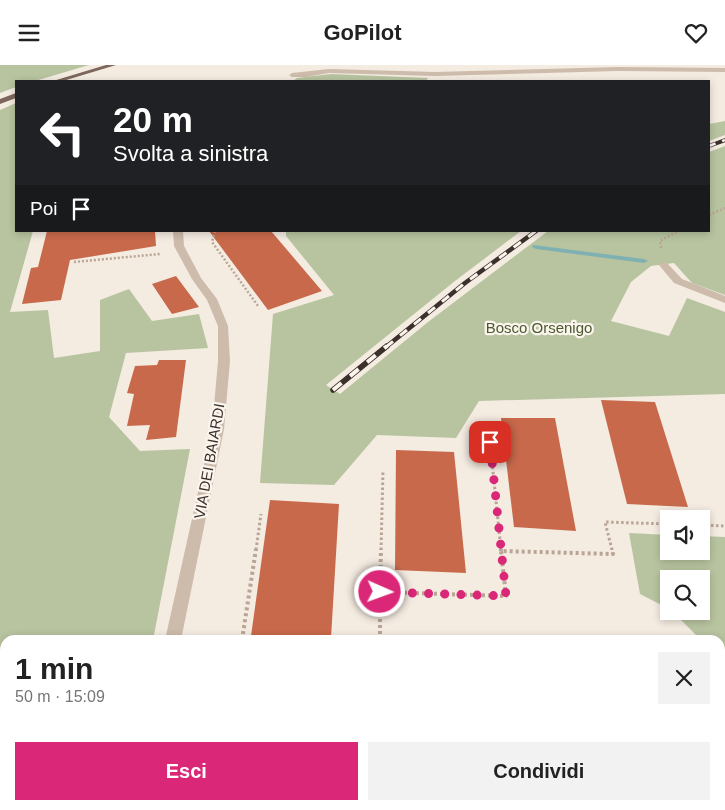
<!DOCTYPE html>
<html lang="it">
<meta charset="utf-8">
<style>
body{margin:0;font-family:Arial,sans-serif;background:#f2f2f2;color:#222;height:100vh;display:flex;flex-direction:column;font-size:19px;white-space:nowrap}
*{box-sizing:border-box;margin:0}
p{font-size:16px;color:#767676}
.icon{flex:none;width:28px;height:28px;fill:none;stroke:currentColor;stroke-width:2;stroke-linecap:round;stroke-linejoin:round}
.map{position:relative;flex:1;overflow:hidden}
.details{position:absolute;left:0px;top:570px;width:725px;height:175px;display:flex;flex-direction:column;background:#fff;border-radius:15px 15px 0 0;box-shadow:0 2px 8px #0003}
.details>*{flex:none}
.hud{position:absolute;left:15px;top:15px;width:695px;height:152px;border-radius:0px;box-shadow:0 2px 8px #0003;background:#202124;color:#fff;overflow:hidden}
.buttons{position:absolute;left:660px;top:445px;display:grid;gap:10px}
.buttons a{display:grid;place-items:center;width:50px;height:50px;border-radius:0px;background:#fff;box-shadow:0 2px 8px #0003;font-size:25px}
.pin{position:absolute;display:grid;place-items:center;width:42px;height:42px;color:#fff;margin:-21px;border-radius:10px;box-shadow:0 2px 8px #0006}
.me{position:absolute;width:55px;margin:-28px;rotate:92deg;stroke-linejoin:round;filter:drop-shadow(0 0 4px #0008)}
.turn{display:flex;align-items:center;gap:18px;height:105px;padding:0 15px;font-size:22px}
.turn .icon{width:65px;height:65px;stroke-width:2.5}
.turn b{display:block;font-size:35px;line-height:42px}
.then{display:flex;align-items:center;height:48px;padding:0 15px;background:#0003;gap:10px;font-size:19px}
.round{display:grid;place-items:center;flex:none;width:52px;height:52px;border-radius:0px;background:#f2f2f2}
.overview{display:flex;align-items:center;justify-content:space-between;height:85px;padding:0 15px}
h1{font-size:30px;font-weight:800;line-height:38px}
.primary-button{display:flex;gap:10px;margin-top:auto;padding:10px 15px}
.primary-button a{flex:1;height:58px;border-radius:0px;background:#db2777;color:#fff;font-size:20px;font-weight:800;line-height:58px;text-align:center}
.primary-button a+a{background:#f2f2f2;color:#222}
header{display:flex;justify-content:space-between;align-items:center;height:65px;padding:0 15px;background:#fff;font-size:22px;font-weight:800}
.map>svg:first-child{display:block}
</style>
<header><svg class="icon" aria-label="menu" viewBox="0 0 24 24"><path d="M4 6h16M4 12h16M4 18h16"/></svg>GoPilot<svg class="icon" aria-label="heart" viewBox="0 0 24 24"><path d="M12 20l-8-8c-3-5 5-10 8-4 3-6 11-1 8 4z"/></svg></header>
<div class="map">
<svg width="725" height="745" viewBox="0 0 725 745">
<rect width="100%" height="100%" fill="#f4ebe1"/>
<path fill="#b8c4a0" d="M 0,0 L 89,0 L 35,16 L 16,16 L 16,22 L 0,28 Z
M 331,9 L 428,13 L 426,16 L 293,16 L 297,13 Z
M 16,38 L 16,166 L 33,166 L 10,247 L 48,245 L 54,293 L 100,286 L 100,235 L 129,224 L 152,256 L 199,249 L 208,283 L 126,288 L 109,352 L 140,386 L 190,384 L 153,575 L 5,575 L 5,647 L 0,649 L 0,45 Z
M 725,56 L 725,70 L 709,76 L 709,59 Z
M 725,81 L 725,230 L 692,218 L 674,198 L 651,201 L 631,217 L 611,256 L 669,271 L 687,233 L 725,247 L 725,329 L 479,336 L 456,373 L 377,370 L 334,420 L 260,418 L 273,249 L 334,230 L 286,171 L 286,166 L 521,166 L 455,216 L 326,320 L 340,329 L 428,257 L 548,166 L 709,166 L 709,87 Z
M 629,468 L 669,470 L 669,486 L 701,486 L 701,471 L 725,472 L 725,620 L 720,609 L 720,575 L 701,575 L 672,546 L 701,546 L 701,514 L 669,514 L 669,544 L 640,529 Z"/>
<g fill="none" stroke-linecap="round" stroke-linejoin="round">
<path fill="#7fb0b2" fill-rule="evenodd" d="M 533,180 L 644,194 L 648,196 L 644,198 L 536,184 L 532,182 Z"/>
</g>
<path fill="#c8694b" d="M 47,166 L 155,166 L 156,181 L 70,195 L 61,235 L 22,239 L 31,203 L 38,202 Z
M 209,166 L 271,166 L 322,226 L 268,245 Z
M 176,211 L 199,242 L 172,249 L 152,219 Z
M 159,295 L 186,295 L 176,372 L 146,375 L 150,360 L 127,361 L 134,329 L 127,328 L 135,301 L 157,300 Z
M 601,335 L 655,337 L 688,442 L 627,439 Z
M 501,353 L 555,353 L 576,466 L 514,462 Z
M 396,385 L 454,387 L 466,508 L 395,505 Z
M 270,435 L 339,439 L 331,573 L 251,571 Z"/>
<g fill="none" stroke-linecap="round" stroke-linejoin="round">
<path stroke="#b9a596" stroke-width="2.5" stroke-dasharray="2 2" stroke-linecap="butt" d="M 709,150 L 725,143
M 215,166 L 212,177 L 258,241
M 661,183 L 660,176 L 678,166
M 74,197 L 160,189"/>
<path stroke="#b9a596" stroke-width="3" stroke-dasharray="2.5 2.5" stroke-linecap="butt" d="M 490,377 L 501,485
M 701,460 L 725,461
M 256,485 L 261,449
M 381,485 L 383,405
M 612,485 L 605,457 L 669,459"/>
<path stroke="#b9a596" stroke-width="4" stroke-dasharray="3 3" stroke-linecap="butt" d="M 501,484 L 501,486
M 380,527 L 381,484
M 242,575 L 256,484
M 380,575 L 380,527 L 506,531 L 501,486 L 613,489 L 612,484"/>
<path fill="#cdbbac" fill-rule="evenodd" d="M 618,2 L 725,3 L 725,7 L 618,6 L 435,11 L 329,8 L 306,12 L 292,12 L 289,10 L 292,8 L 329,4 L 435,7 Z
M 173,166 L 183,166 L 184,181 L 201,213 L 217,234 L 228,261 L 230,296 L 224,364 L 181,575 L 165,575 L 212,364 L 218,296 L 218,261 L 207,235 L 192,214 L 174,181 Z
M 664,197 L 667,198 L 682,214 L 725,231 L 725,238 L 674,218 L 659,200 Z
M 720,667 L 725,668 L 725,686 L 720,685 Z
M 141,740 L 159,740 L 158,745 L 140,745 Z
M 497,740 L 515,740 L 516,745 L 498,745 Z"/>
<path fill="#7d675c" fill-rule="evenodd" d="M 106,0 L 116,0 L 63,16 L 53,16 Z
M 16,28 L 16,33 L 0,39 L 0,34 Z"/>
<defs>
<path id="rail-far2" d="M 709,81 L 725,75"/>
<path id="rail-far1" d="M 386,282 L 465,218 L 536,166"/>
<path id="rail" d="M 333,325 L 387,281"/>
</defs>
<use href="#rail-far2" stroke="#3b302b" stroke-width="4"/>
<use href="#rail-far1" stroke="#3b302b" stroke-width="4.5"/>
<use href="#rail" stroke="#3b302b" stroke-width="5.5"/>
<use href="#rail-far2" stroke="#fbf5ee" stroke-width="2.5" stroke-dasharray="7" stroke-linecap="butt"/>
<use href="#rail-far1" stroke="#fbf5ee" stroke-width="3" stroke-dasharray="9" stroke-linecap="butt"/>
<use href="#rail" stroke="#fbf5ee" stroke-width="4" stroke-dasharray="11" stroke-linecap="butt"/>
</g>
<g fill="none" stroke-linecap="round" stroke-linejoin="round">
<path stroke="#db2777" stroke-width="9" stroke-dasharray="0 16.2" d="M 380,527 L 506,531 L 490,377"/>
</g>
<g text-anchor="middle" dominant-baseline="central" stroke-width="4.5" stroke-linejoin="round" paint-order="stroke">
<g font-size="15" fill="#4a5a2e" stroke="#fbf5ee">
<text x="539" y="262">Bosco Orsenigo</text>
</g>
<g font-size="15" fill="#3b302b" stroke="#fbf5ee">
<text transform="translate(209 396) rotate(-80)">VIA DEI BAIARDI</text>
</g>
</g>
</svg>
<div class="buttons">
<a><svg class="icon" aria-label="sound" viewBox="0 0 24 24"><path d="M4 9h4l5-4v14l-5-4H4zM17 9q2 3 0 6"/></svg></a>
<a><svg class="icon" aria-label="search" viewBox="0 0 24 24"><circle cx="10" cy="10" r="6"/><path d="M15 15l6 6"/></svg></a>
</div>
<div class="pin" style="left:490px;top:377px;background:#d93025"><svg class="icon" aria-label="arrive" viewBox="0 0 24 24"><path d="M6 21V4h12l-3 4 3 4H6"/></svg></div>
<svg class="me" style="left:380px;top:527px" viewBox="-20 -20 40 40"><circle r="17" fill="#db2777" stroke="#fff" stroke-width="3"/><path d="M0-11L8 9 0 5-8 9z" fill="#fff"/></svg>
<div class="hud">
<div class="turn"><svg class="icon" aria-label="left" viewBox="0 0 24 24"><path d="M17 20v-9H6M10 6l-5 5 5 5"/></svg><div><b>20 m</b>Svolta a sinistra</div></div>
<div class="then">Poi<svg class="icon" aria-label="arrive" viewBox="0 0 24 24"><path d="M6 21V4h12l-3 4 3 4H6"/></svg></div>
</div>
<section class="details">
<div class="overview"><div><h1>1 min</h1><p>50 m · 15:09</p></div><a class="round"><svg class="icon" aria-label="close" viewBox="0 0 24 24"><path d="M6 6l12 12M18 6L6 18"/></svg></a></div>
<div class="primary-button"><a>Esci</a><a>Condividi</a></div>
</section>
</div>
